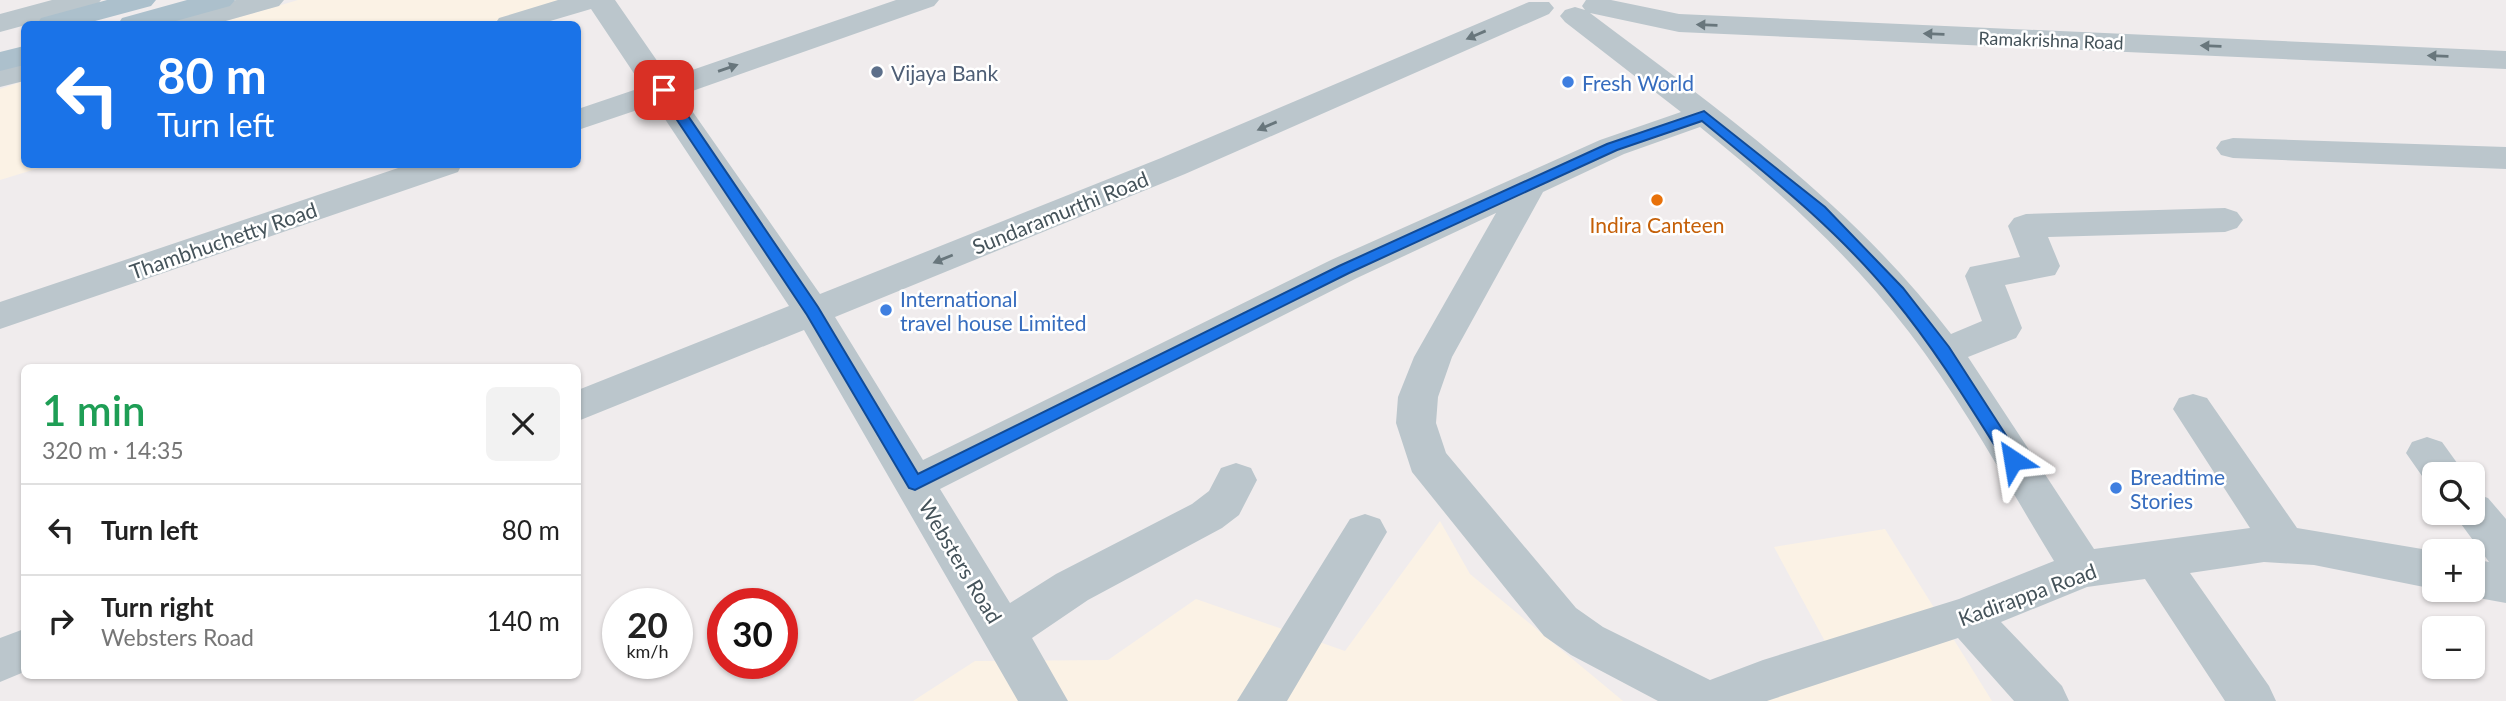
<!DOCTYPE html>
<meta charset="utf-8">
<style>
body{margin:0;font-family:Lato,sans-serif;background:#f2f2f2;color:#222;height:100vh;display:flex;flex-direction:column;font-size:26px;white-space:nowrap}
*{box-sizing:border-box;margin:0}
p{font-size:23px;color:#767676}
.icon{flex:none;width:38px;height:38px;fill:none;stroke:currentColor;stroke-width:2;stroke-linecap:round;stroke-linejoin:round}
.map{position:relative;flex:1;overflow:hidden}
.side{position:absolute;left:21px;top:364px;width:560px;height:315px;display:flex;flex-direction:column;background:#fff;border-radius:10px;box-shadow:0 2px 5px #0004}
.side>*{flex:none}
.guide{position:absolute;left:21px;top:21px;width:560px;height:147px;border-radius:10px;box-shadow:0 2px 5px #0004;background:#1a73e8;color:#fff;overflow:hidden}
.fabs{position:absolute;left:2422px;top:462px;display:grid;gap:14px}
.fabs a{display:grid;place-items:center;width:63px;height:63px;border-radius:10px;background:#fff;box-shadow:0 2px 5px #0004;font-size:35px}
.speed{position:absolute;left:602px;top:588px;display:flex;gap:14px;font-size:35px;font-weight:700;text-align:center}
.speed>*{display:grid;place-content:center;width:91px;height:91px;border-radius:50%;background:#fff;box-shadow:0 2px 5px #0004;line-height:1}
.speed small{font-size:18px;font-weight:400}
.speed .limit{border:10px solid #d22;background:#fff;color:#111}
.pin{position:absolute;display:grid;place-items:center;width:60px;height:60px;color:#fff;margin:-30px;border-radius:14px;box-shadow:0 4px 10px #0006}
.me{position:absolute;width:77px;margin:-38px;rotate:327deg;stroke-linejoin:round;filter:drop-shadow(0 0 5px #0008)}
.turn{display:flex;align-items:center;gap:24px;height:147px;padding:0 21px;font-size:32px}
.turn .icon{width:91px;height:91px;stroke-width:2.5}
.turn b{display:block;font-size:49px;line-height:60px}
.round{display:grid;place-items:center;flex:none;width:74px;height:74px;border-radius:10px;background:#f2f2f2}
.head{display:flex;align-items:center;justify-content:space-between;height:119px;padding:0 21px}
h1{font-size:42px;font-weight:600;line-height:52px;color:#1e9e55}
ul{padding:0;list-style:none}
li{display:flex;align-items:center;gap:21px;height:91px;padding:0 21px;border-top:2px solid #e0e0e0}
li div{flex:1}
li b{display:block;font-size:26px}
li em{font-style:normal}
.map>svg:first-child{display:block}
</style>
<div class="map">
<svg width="2506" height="701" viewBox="0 0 2506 701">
<rect width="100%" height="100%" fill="#f0eced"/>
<path fill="#fbf2e5" d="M 298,0 L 564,0 L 488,24 L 216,24 Z
M 24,81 L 24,164 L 49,165 L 0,180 L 0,89 Z
M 1440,521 L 1470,574 L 1623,701 L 913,701 L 975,661 L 1108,660 L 1196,599 L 1345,651 Z
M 1885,529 L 1992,701 L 1693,701 L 1828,647 L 1774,547 Z"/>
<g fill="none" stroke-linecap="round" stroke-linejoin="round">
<path fill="#bbc6cc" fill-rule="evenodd" d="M 52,0 L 101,0 L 96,6 L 0,32 L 0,14 Z
M 236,0 L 284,0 L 279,6 L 215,24 L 169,24 L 173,18 Z
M 558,0 L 615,0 L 669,78 L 896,0 L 939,0 L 934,6 L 681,95 L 820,294 L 1161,158 L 1529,2 L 1549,2 L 1554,8 L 1549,14 L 1185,174 L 835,317 L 923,460 L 1331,260 L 1600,140 L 1681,112 L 1565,22 L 1560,16 L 1565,10 L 1575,7 L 1585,10 L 1582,6 L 1586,0 L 1611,0 L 1679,14 L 2506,51 L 2506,69 L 1679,32 L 1590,13 C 1719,110 1852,204 1951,334 L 1982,321 L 1965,276 L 1970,267 L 2020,257 L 2008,226 L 2014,218 L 2026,214 L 2225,208 L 2237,212 L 2243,220 L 2237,228 L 2225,232 L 2048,237 L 2060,266 L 2055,275 L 2005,285 L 2022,328 L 2016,338 L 1968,357 L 2094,549 L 2250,528 L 2173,409 L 2179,398 L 2193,394 L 2207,398 L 2297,528 L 2434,551 L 2434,589 L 2314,565 L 2264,562 L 2190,573 L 2269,686 L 2276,701 L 2225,701 L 2145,579 L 2087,587 L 2001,622 L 2062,686 L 2069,701 L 2014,701 L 1958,638 L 1767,701 L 1658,701 L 1571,655 L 1544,636 L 1412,472 L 1396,423 L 1398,397 L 1414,357 L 1496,213 L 1357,278 L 940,489 L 1010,603 L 1056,574 L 1192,504 L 1209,491 L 1221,468 L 1236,463 L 1251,468 L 1257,480 L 1239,515 L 1222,528 L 1088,600 L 1032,638 L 1068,701 L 1018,701 L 804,330 L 578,421 L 578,390 L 789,306 L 655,104 L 578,130 L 578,109 L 643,87 L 591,9 L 540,24 L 495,24 L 499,18 ZM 1700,127 C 1777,189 1849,254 1909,332 C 1964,404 2007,484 2054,561 L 1959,599 L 1763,660 L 1710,680 L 1603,627 L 1576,608 L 1446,453 L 1436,423 L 1438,397 L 1452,357 L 1543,192 L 1624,154 Z
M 24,62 L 24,81 L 0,87 L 0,68 Z
M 2233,138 L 2506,147 L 2506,169 L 2233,158 L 2221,155 L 2216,148 L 2221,141 Z
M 410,164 L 462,164 L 458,172 L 0,329 L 0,302 Z
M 2427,437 L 2442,442 L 2465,474 L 2434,474 L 2434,487 L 2429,486 L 2406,453 L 2412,442 Z
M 2473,493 L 2488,498 L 2506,519 L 2506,603 L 2473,597 L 2457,590 L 2473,590 L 2473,559 L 2489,562 L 2453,513 L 2473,513 Z
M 1365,514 L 1380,519 L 1387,532 L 1287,701 L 1237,701 L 1350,519 Z
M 24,629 L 24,672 L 0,682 L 0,638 Z"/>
<path fill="#acc0cc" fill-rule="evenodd" d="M 107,0 L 156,0 L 151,6 L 84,24 L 37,24 L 41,18 Z
M 187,0 L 235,0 L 230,6 L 165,24 L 118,24 L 122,18 Z
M 24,46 L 24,65 L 0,71 L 0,52 Z"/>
</g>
<defs><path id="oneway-solid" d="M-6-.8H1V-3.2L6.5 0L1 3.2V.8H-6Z" transform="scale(1.75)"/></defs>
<g fill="#68767c">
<use href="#oneway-solid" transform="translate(1707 25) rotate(-178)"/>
<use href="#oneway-solid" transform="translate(1934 34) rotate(-178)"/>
<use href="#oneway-solid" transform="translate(1476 35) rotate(157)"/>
<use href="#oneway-solid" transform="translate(2211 46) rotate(-178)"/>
<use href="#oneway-solid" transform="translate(2438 56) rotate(-178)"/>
<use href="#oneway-solid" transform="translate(728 68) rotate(-19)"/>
<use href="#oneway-solid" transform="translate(1267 126) rotate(157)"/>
<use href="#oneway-solid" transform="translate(943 259) rotate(158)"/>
</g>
<path fill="#1a73e8" stroke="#114b97" stroke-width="2" d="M 664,87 L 669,88 L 818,307 L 918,474 L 1339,266 L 1607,144 L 1704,111 L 1825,207 L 1903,288 L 1949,347 L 2022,460 L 2013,467 L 2007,465 C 1971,408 1936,350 1893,298 C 1838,230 1769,176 1702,121 L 1617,150 L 1349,273 L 915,490 L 909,488 L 807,315 L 657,90 Z"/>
<circle fill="#5c6f8a" stroke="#fff" stroke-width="2.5" cx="877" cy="72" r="7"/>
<g fill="#3f7fe0" stroke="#fff" stroke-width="2.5">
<circle cx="1568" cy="82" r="7"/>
<circle cx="886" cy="310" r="7"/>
<circle cx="2116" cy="488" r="7"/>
</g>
<circle fill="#e8710a" stroke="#fff" stroke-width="2.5" cx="1657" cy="200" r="7"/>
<g text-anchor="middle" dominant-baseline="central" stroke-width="5" stroke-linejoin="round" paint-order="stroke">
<g font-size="18" fill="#45535a" stroke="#fff">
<text transform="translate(2051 40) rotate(2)">Ramakrishna Road</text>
</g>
<g font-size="21" fill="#4e5e75" stroke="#fff" text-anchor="start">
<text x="891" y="72">Vijaya Bank</text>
</g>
<g font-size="21" fill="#366cbe" stroke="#fff" text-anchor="start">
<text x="1582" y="82">Fresh World</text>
<text x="900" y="298">International<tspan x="900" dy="24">travel house Limited</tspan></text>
<text x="2130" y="476">Breadtime<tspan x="2130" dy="24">Stories</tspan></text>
</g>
<g font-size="21" fill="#45535a" stroke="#fff">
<text transform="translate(1060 212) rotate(-22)">Sundaramurthi Road</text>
<text transform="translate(223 240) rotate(-19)">Thambhuchetty Road</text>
<text transform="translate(961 561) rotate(59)">Websters Road</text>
<text transform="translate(2027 594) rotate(-20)">Kadirappa Road</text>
</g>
<g font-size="21" fill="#c56008" stroke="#fff">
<text x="1657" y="224">Indira Canteen</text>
</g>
</g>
</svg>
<div class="fabs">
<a><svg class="icon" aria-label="search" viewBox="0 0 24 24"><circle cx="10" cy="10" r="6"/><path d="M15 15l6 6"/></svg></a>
<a>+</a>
<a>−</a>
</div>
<div class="speed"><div>20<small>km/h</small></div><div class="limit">30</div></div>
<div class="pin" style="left:664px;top:90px;background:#d93025"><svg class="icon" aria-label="arrive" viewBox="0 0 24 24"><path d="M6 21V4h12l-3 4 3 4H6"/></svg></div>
<svg class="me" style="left:2013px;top:460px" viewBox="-20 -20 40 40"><path d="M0-17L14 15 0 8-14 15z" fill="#1a73e8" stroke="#fff" stroke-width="4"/></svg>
<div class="guide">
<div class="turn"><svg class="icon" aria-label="left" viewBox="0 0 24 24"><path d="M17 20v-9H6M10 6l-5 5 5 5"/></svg><div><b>80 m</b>Turn left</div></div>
</div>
<section class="side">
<div class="head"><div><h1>1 min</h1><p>320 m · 14:35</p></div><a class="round"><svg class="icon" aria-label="close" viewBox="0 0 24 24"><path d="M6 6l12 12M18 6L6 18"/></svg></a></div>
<ul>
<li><svg class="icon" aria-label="left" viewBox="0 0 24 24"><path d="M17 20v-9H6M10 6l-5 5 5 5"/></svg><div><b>Turn left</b></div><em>80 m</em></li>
<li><svg class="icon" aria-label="right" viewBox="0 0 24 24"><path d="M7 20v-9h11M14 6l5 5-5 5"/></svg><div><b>Turn right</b><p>Websters Road</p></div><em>140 m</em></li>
</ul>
</section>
</div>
